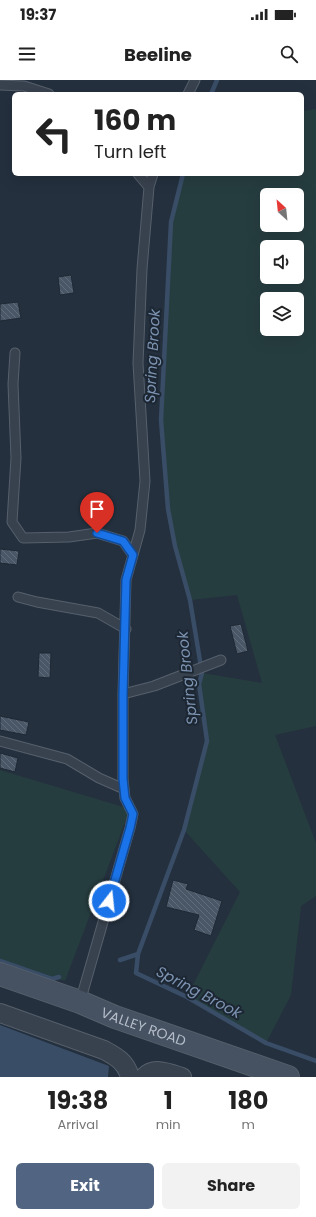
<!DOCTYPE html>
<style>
body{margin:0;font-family:Poppins,sans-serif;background:#f2f2f2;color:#222;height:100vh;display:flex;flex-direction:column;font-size:15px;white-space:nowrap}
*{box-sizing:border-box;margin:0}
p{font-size:13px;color:#767676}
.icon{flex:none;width:22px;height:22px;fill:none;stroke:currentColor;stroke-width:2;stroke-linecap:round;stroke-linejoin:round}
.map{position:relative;height:997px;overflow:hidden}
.panel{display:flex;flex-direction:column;background:#fff;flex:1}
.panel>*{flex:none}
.banner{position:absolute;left:12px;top:12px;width:292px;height:84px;border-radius:6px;box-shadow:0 4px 16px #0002;background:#fff;color:#222;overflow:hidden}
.needle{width:26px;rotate:333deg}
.fabs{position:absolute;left:260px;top:108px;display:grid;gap:8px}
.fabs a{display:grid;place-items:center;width:44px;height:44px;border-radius:6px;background:#fff;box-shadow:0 4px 16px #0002;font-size:20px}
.pin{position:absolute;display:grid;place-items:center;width:34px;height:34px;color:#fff;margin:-41px -17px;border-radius:50% 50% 50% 0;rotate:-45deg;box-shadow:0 0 4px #0007}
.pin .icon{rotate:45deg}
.me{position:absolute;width:44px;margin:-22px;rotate:16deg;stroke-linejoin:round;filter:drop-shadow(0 0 3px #0008)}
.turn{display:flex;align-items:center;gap:14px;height:84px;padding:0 16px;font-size:18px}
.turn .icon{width:52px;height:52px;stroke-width:2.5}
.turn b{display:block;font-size:28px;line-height:34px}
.eta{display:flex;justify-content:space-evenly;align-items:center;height:68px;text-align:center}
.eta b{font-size:24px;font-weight:700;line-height:28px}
.cta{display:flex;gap:8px;margin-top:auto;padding:8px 16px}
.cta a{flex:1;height:46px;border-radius:6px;background:#516582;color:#fff;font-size:16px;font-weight:700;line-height:46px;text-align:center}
.cta a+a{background:#f2f2f2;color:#222}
.status{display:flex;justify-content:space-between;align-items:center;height:28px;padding:0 20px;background:#fff;direction:ltr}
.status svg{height:11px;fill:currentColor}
header{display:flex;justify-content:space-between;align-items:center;height:52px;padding:0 16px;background:#fff;font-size:18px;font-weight:700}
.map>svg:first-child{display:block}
</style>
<div class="status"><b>19:37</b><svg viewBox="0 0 49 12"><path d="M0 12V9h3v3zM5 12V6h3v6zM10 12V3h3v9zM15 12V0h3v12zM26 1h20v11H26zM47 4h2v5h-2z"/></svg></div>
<header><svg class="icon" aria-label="menu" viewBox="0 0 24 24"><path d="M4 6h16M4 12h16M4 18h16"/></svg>Beeline<svg class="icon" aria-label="search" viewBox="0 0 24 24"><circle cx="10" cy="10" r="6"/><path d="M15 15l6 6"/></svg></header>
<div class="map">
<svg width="316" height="997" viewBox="0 0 316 997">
<defs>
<pattern id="building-back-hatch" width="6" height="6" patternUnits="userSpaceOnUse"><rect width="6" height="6" fill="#4a5767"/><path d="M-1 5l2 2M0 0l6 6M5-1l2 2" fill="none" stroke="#626d7b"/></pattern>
</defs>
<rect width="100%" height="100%" fill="#24303e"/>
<path fill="#263d3f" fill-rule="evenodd" d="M 316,29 L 316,646 L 275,655 L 316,763 L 316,816 L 301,826 L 291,915 L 266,963 L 187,917 L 240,812 L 184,750 L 207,661 L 199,604 L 202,593 L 262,603 L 237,515 L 190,520 L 175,466 L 168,429 L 161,340 L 171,142 L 183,94 L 302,94 L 302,31 ZM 267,115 L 297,115 L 297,145 L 267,145 ZM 267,167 L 297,167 L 297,197 L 267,197 ZM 267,219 L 297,219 L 297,249 L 267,249 Z
M 0,690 L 130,729 L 65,901 L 0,879 Z"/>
<path fill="#394d67" d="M 0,945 L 109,986 L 108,997 L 0,997 Z"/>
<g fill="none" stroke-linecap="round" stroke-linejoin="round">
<path stroke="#394d67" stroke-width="4.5" d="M 211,14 L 217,0
M 183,94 L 171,142 L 161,340 L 168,429 L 175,466 L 190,520 L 202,593 L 199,604 L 207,661 L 184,750 L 138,874 L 136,893 L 187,917 L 266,963 L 316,981
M 120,880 L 138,874
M 0,881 L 52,899 L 59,897"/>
</g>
<path fill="url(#building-back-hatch)" stroke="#1f2935" d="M 71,195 L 74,213 L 60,215 L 58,197 Z
M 18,222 L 21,238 L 0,241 L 0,224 Z
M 0,469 L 19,471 L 17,485 L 0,483 Z
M 241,544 L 248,571 L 237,574 L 230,546 Z
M 39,573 L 51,573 L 50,598 L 38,597 Z
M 0,636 L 29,642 L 26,655 L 0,650 Z
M 0,673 L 18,678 L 15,692 L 0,688 Z
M 173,800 L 188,804 L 186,809 L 222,821 L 211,856 L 194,850 L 199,835 L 166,827 Z"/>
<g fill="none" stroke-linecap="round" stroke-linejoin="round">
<defs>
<path id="lane" d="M 0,5 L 24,6 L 49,14
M 188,14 L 195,0
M 149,107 L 153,94
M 15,273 L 13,304 L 16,378 L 12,442 L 23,458 L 69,457 L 97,453 L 123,461 L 133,475
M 18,517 L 37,522 L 98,533 L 126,549
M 123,614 L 154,606 L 221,580
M 0,661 L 67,679 L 99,698 L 124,709
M 80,922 L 130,748 L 133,734 L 125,718 L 123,699 L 123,614 L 126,500 L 140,450 L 145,401 L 138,283 L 142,189 L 149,107 L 138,94"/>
<path id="street" d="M 0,933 L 104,970 C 117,977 126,982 130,997
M 144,997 C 154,986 169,993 182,997"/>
<g id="secondary">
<path id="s1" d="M 0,894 L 80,922 L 115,937 L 288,997"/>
</g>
</defs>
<use href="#lane" stroke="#56606c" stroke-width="11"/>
<use href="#street" stroke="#56606c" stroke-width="20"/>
<use href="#secondary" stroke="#56606c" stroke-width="24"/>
<use href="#lane" stroke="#38424e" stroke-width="9"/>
<use href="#street" stroke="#38424e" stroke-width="18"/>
<use href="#secondary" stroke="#465161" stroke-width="22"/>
</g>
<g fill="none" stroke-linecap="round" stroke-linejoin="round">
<defs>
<path id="route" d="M 97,453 L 123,461 L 133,475 L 126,500 L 123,614 L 123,699 L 125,718 L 133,734 L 130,748 L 109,821"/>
</defs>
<use href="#route" stroke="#114b97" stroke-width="10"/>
<use href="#route" stroke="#1a73e8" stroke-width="7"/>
</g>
<g text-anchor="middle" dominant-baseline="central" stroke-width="4" stroke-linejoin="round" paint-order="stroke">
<g font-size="14" fill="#b4bdc9" stroke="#1d2733">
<text stroke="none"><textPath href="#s1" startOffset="153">VALLEY ROAD</textPath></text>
</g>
<g font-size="15" font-style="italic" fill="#7c93b1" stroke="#1d2733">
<text transform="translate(152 276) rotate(-87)">Spring Brook</text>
<text transform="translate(187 598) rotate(-96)">Spring Brook</text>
<text transform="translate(199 912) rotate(28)">Spring Brook</text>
</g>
</g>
</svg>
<div class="fabs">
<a><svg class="needle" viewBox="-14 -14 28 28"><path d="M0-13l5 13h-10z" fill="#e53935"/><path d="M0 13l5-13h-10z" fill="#767676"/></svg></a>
<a><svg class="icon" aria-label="sound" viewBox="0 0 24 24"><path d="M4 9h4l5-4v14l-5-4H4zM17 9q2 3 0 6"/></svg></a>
<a><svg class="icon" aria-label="layers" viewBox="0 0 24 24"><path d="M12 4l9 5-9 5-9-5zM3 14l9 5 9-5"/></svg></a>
</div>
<div class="pin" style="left:97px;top:453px;background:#d93025"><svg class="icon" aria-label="arrive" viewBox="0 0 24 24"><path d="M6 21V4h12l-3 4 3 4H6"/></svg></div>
<svg class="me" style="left:109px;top:821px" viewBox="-20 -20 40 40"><circle r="17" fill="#1a73e8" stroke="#fff" stroke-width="3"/><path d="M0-11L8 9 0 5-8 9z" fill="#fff"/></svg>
<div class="banner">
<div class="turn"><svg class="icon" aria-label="left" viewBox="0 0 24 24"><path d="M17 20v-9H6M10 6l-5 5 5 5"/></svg><div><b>160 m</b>Turn left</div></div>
</div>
</div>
<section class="panel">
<div class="eta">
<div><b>19:38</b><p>Arrival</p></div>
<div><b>1</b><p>min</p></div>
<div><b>180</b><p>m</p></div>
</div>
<div class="cta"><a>Exit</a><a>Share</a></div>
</section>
